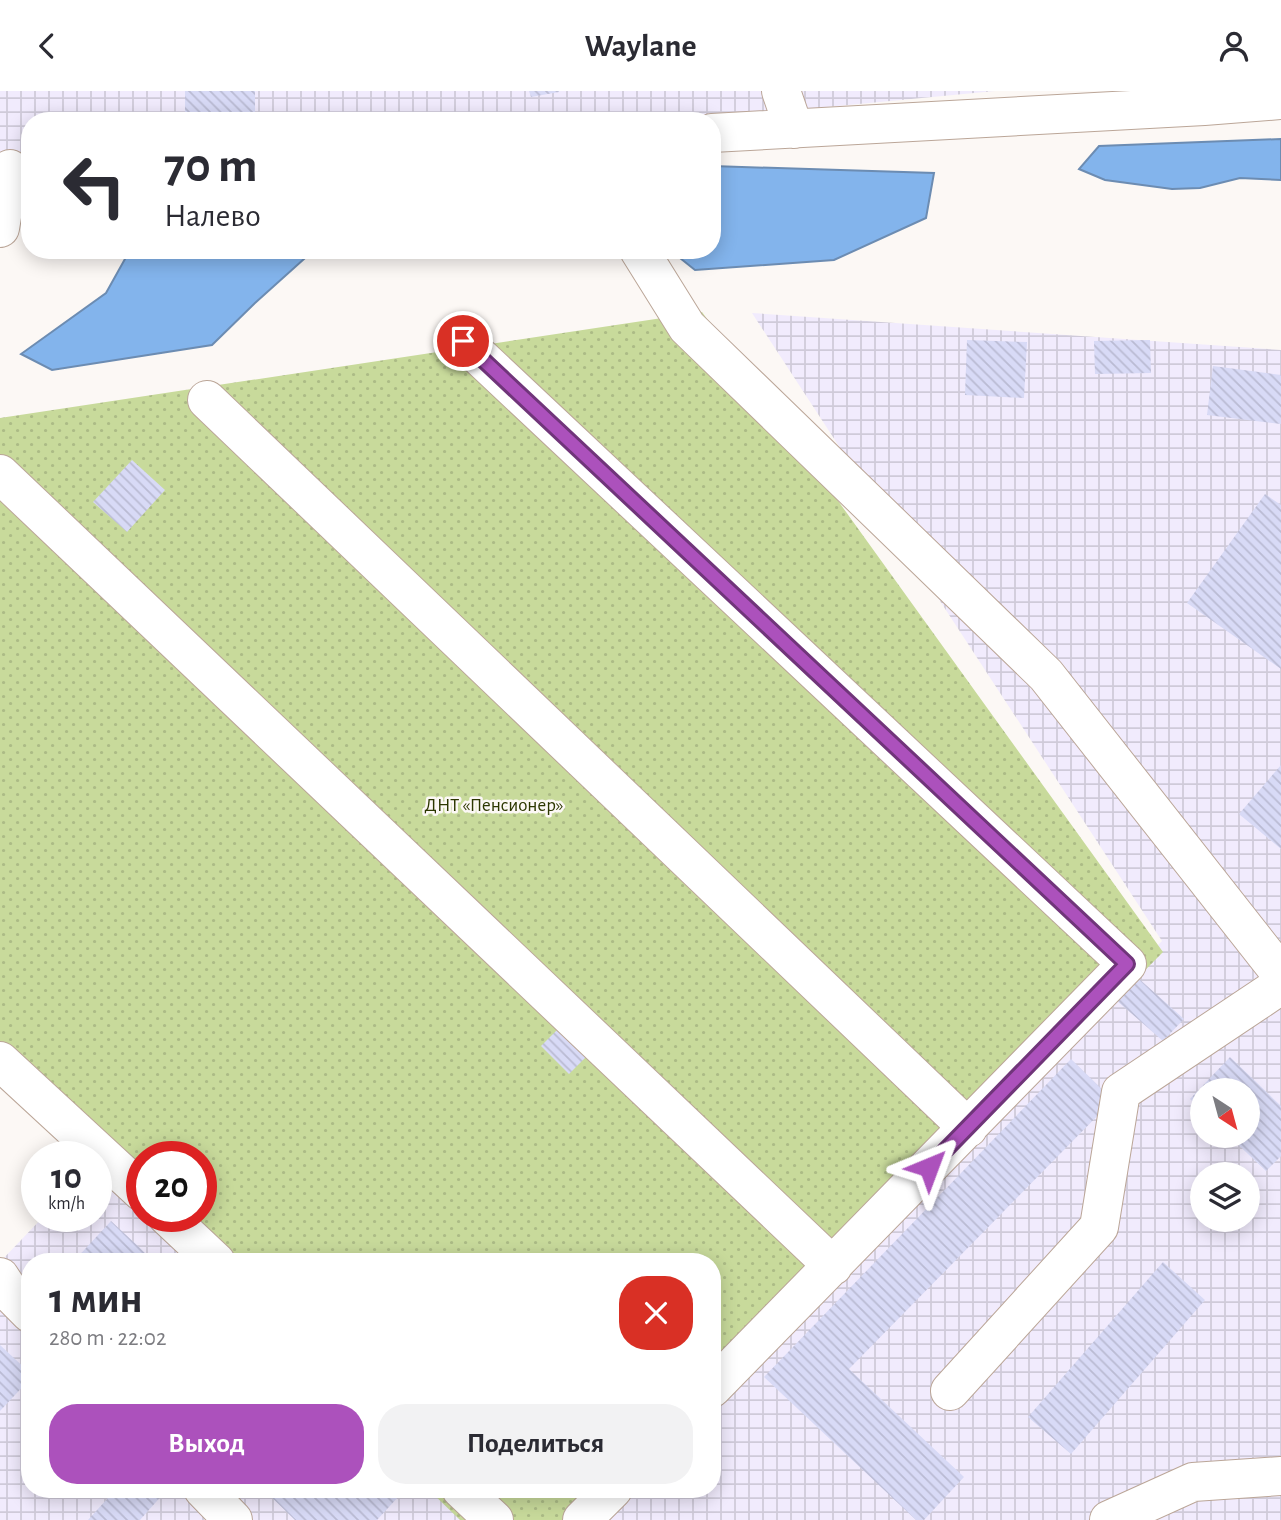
<!DOCTYPE html>
<html lang="ru">
<meta charset="utf-8">
<style>
body{margin:0;font-family:"Alegreya Sans",sans-serif;background:#f2f2f3;color:#2b2b33;height:100vh;display:flex;flex-direction:column;font-size:26px;white-space:nowrap}
*{box-sizing:border-box;margin:0}
p{font-size:23px;color:#7c7c81}
.icon{flex:none;width:38px;height:38px;fill:none;stroke:currentColor;stroke-width:2;stroke-linecap:round;stroke-linejoin:round}
.map{position:relative;flex:1;overflow:hidden}
.panel{position:absolute;left:21px;top:1162px;width:700px;height:245px;display:flex;flex-direction:column;background:#fff;border-radius:28px;box-shadow:0 4px 18px #0003}
.panel>*{flex:none}
.hud{position:absolute;left:21px;top:21px;width:700px;height:147px;border-radius:28px;box-shadow:0 4px 18px #0003;background:#fff;color:#2b2b33;overflow:hidden}
.needle{width:46px;rotate:144deg}
.tools{position:absolute;left:1190px;top:987px;display:grid;gap:14px}
.tools a{display:grid;place-items:center;width:70px;height:70px;border-radius:50%;background:#fff;box-shadow:0 4px 18px #0003;font-size:35px}
.speed{position:absolute;left:21px;top:1050px;display:flex;gap:14px;font-size:35px;font-weight:700;text-align:center}
.speed>*{display:grid;place-content:center;width:91px;height:91px;border-radius:50%;background:#fff;box-shadow:0 4px 18px #0003;line-height:1}
.speed small{font-size:18px;font-weight:400}
.speed .limit{border:10px solid #d22;background:#fff;color:#111}
.pin{position:absolute;display:grid;place-items:center;width:60px;height:60px;color:#fff;margin:-30px;border:4px solid #fff;border-radius:50%;box-shadow:0 2px 7px #0007}
.me{position:absolute;width:77px;margin:-38px;rotate:44deg;stroke-linejoin:round;filter:drop-shadow(0 0 5px #0008)}
.turn{display:flex;align-items:center;gap:24px;height:147px;padding:0 28px;font-size:32px}
.turn .icon{width:91px;height:91px;stroke-width:2.5}
.turn b{display:block;font-size:49px;line-height:60px}
.round{display:grid;place-items:center;flex:none;width:74px;height:74px;border-radius:28px;background:#f2f2f3}
.overview{display:flex;align-items:center;justify-content:space-between;height:119px;padding:0 28px}
h1{font-size:42px;font-weight:600;line-height:52px}
.action{display:flex;gap:14px;margin-top:auto;padding:14px 28px}
.action a{flex:1;height:80px;border-radius:28px;background:#ac51bc;color:#fff;font-size:28px;font-weight:600;line-height:80px;text-align:center}
.action a+a{background:#f2f2f3;color:#2b2b33}
header{display:flex;justify-content:space-between;align-items:center;height:91px;padding:0 28px;background:#fff;font-size:32px;font-weight:600}
.map>svg:first-child{display:block}
</style>
<header><svg class="icon" aria-label="back" viewBox="0 0 24 24"><path d="M15 5l-7 7 7 7"/></svg>Waylane<svg class="icon" aria-label="person" viewBox="0 0 24 24"><circle cx="12" cy="8" r="4"/><path d="M4 21q1-7 8-7t8 7"/></svg></header>
<div class="map">
<svg width="1281" height="1429" viewBox="0 0 1281 1429">
<defs>
<pattern id="industrial-grid" width="8" height="8" patternUnits="userSpaceOnUse" patternTransform="scale(1.75)"><rect width="8" height="8" fill="#f1ebfd"/><path d="M0 4h8M4 0v8" fill="none" stroke="#cfcad9"/></pattern>
<pattern id="garden-dots" width="8" height="8" patternUnits="userSpaceOnUse" patternTransform="scale(1.75)"><rect width="8" height="8" fill="#c8da9b"/><path d="M2 2h.1M6 6h.1" fill="none" stroke="#acbb86" stroke-width="1.8" stroke-linecap="round"/></pattern>
<pattern id="building-back-hatch" width="6" height="6" patternUnits="userSpaceOnUse" patternTransform="scale(1.75)"><rect width="6" height="6" fill="#d8daf6"/><path d="M-1 5l2 2M0 0l6 6M5-1l2 2" fill="none" stroke="#babbd3"/></pattern>
</defs>
<rect width="100%" height="100%" fill="#fcf8f5"/>
<path fill="url(#industrial-grid)" fill-rule="evenodd" d="M 0,0 L 995,0 L 681,30 L 30,30 L 30,91 L 0,94 Z
M 752,222 L 1281,259 L 1281,1429 L 591,1429 L 621,1398 L 712,1398 L 712,1306 L 1162,850 ZM 1202,999 L 1248,999 L 1248,1045 L 1202,1045 ZM 1202,1083 L 1248,1083 L 1248,1129 L 1202,1129 Z
M 96,1081 L 194,1171 L 30,1171 L 30,1398 L 443,1398 L 477,1429 L 0,1429 L 0,1171 L 44,1125 L 96,1125 Z"/>
<path fill="url(#garden-dots)" d="M 702,221 L 1163,861 L 712,1319 L 712,1171 L 193,1171 L 147,1125 L 201,1125 L 201,1066 L 142,1066 L 142,1121 L 0,983 L 0,327 Z
M 428,1398 L 634,1398 L 604,1429 L 460,1429 Z"/>
<path fill="#83b4ec" stroke="#6c8cb2" stroke-width="2" d="M 1281,48 L 1281,89 L 1240,87 L 1200,97 L 1172,98 L 1105,89 L 1079,78 L 1099,55 Z
M 712,75 L 934,82 L 926,127 L 834,169 L 695,179 L 670,159 L 712,159 Z
M 130,159 L 314,159 L 255,212 L 212,254 L 52,279 L 21,263 L 106,202 Z"/>
<path fill="url(#building-back-hatch)" d="M 185,0 L 255,0 L 255,26 L 185,26 Z
M 529,0 L 559,0 L 559,1 L 531,6 Z
M 967,249 L 1027,251 L 1024,307 L 965,304 Z
M 1150,249 L 1151,282 L 1095,283 L 1094,250 Z
M 1213,275 L 1281,284 L 1281,333 L 1207,324 Z
M 132,369 L 165,399 L 127,441 L 93,411 Z
M 1265,403 L 1281,414 L 1281,578 L 1187,512 Z
M 1281,674 L 1281,758 L 1239,723 Z
M 1137,886 L 1184,928 L 1163,950 L 1116,909 Z
M 567,929 L 595,957 L 569,983 L 541,955 Z
M 1230,966 L 1281,1015 L 1281,1065 L 1266,1080 L 1229,1045 L 1248,1045 L 1248,999 L 1202,999 L 1202,1019 L 1190,1008 Z
M 1071,968 L 1113,1009 L 849,1278 L 964,1386 L 924,1429 L 916,1429 L 764,1286 Z
M 111,1130 L 139,1156 L 154,1171 L 73,1171 Z
M 1163,1171 L 1205,1209 L 1071,1363 L 1028,1326 Z
M 0,1254 L 30,1282 L 30,1288 L 0,1320 Z
M 116,1398 L 159,1398 L 164,1402 L 140,1429 L 88,1429 Z
M 263,1398 L 394,1398 L 400,1404 L 377,1429 L 295,1429 Z"/>
<g fill="none" stroke-linecap="round" stroke-linejoin="round">
<defs>
<path id="minor" d="M 781,0 L 794,38
M 712,42 L 1204,15 L 1281,9
M 0,137 L 10,78
M 639,159 L 687,236 L 1046,584 L 1281,883
M 463,250 L 1127,873 L 712,1297
M 207,309 L 968,1037
M 0,383 L 833,1175
M 0,970 L 142,1101
M 167,1125 L 216,1171
M 0,1186 L 11,1203 L 30,1222
M 950,1300 L 1099,1136 L 1121,1001 L 1281,894
M 203,1398 L 233,1429
M 461,1398 L 494,1429
M 582,1429 L 613,1398
M 1109,1429 L 1193,1391 L 1281,1385"/>
</defs>
<use href="#minor" stroke="#bba698" stroke-width="40"/>
<use href="#minor" stroke="#fff" stroke-width="38"/>
</g>
<g fill="none" stroke-linecap="round" stroke-linejoin="round">
<defs>
<path id="route" d="M 463,250 L 1127,873 L 929,1076"/>
</defs>
<use href="#route" stroke="#70357a" stroke-width="18"/>
<use href="#route" stroke="#ac51bc" stroke-width="12"/>
</g>
<g text-anchor="middle" dominant-baseline="central" stroke-width="5" stroke-linejoin="round" paint-order="stroke">
<g font-size="19" fill="#2c3700" stroke="#fcf8f5">
<text x="494" y="714">ДНТ «Пенсионер»</text>
</g>
</g>
</svg>
<div class="tools">
<a><svg class="needle" viewBox="-14 -14 28 28"><path d="M0-13l5 13h-10z" fill="#e53935"/><path d="M0 13l5-13h-10z" fill="#7c7c81"/></svg></a>
<a><svg class="icon" aria-label="layers" viewBox="0 0 24 24"><path d="M12 4l9 5-9 5-9-5zM3 14l9 5 9-5"/></svg></a>
</div>
<div class="speed"><div>10<small>km/h</small></div><div class="limit">20</div></div>
<div class="pin" style="left:463px;top:250px;background:#d93025"><svg class="icon" aria-label="arrive" viewBox="0 0 24 24"><path d="M6 21V4h12l-3 4 3 4H6"/></svg></div>
<svg class="me" style="left:929px;top:1076px" viewBox="-20 -20 40 40"><path d="M0-17L14 15 0 8-14 15z" fill="#ac51bc" stroke="#fff" stroke-width="4"/></svg>
<div class="hud">
<div class="turn"><svg class="icon" aria-label="left" viewBox="0 0 24 24"><path d="M17 20v-9H6M10 6l-5 5 5 5"/></svg><div><b>70 m</b>Налево</div></div>
</div>
<section class="panel">
<div class="overview"><div><h1>1 мин</h1><p>280 m · 22:02</p></div><a class="round" style="background:#d93025;color:#fff"><svg class="icon" aria-label="close" viewBox="0 0 24 24"><path d="M6 6l12 12M18 6L6 18"/></svg></a></div>
<div class="action"><a>Выход</a><a>Поделиться</a></div>
</section>
</div>
